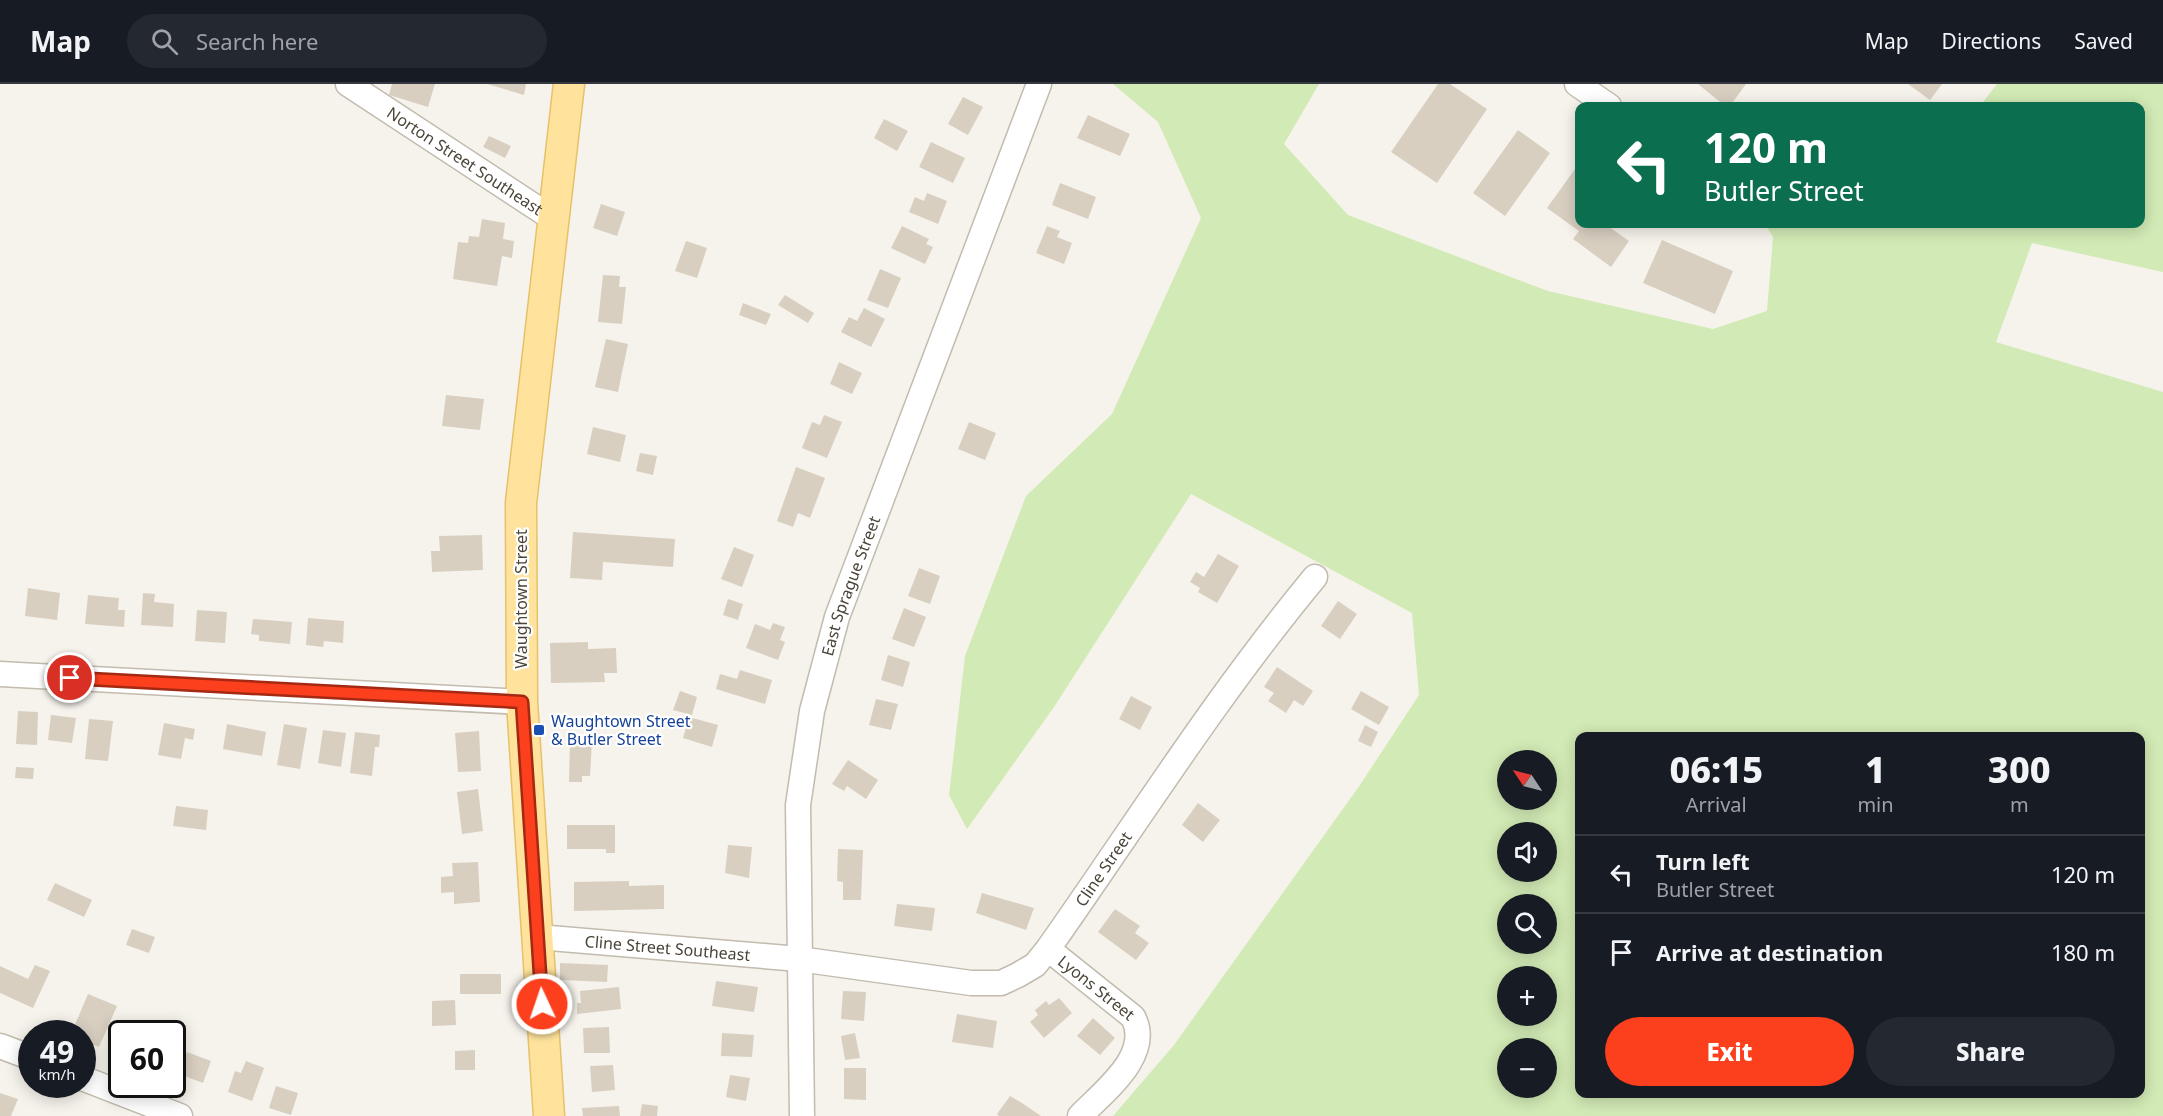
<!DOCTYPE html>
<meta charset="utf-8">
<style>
body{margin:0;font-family:"Noto Sans",sans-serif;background:#242831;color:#f1f3f6;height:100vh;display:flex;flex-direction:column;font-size:22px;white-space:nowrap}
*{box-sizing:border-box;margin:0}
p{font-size:20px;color:#9ea1a6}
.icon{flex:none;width:33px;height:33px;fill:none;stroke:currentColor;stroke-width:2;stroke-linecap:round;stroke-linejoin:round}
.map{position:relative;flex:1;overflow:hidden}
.panel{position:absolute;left:1575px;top:648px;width:570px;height:366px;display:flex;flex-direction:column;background:#171b24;border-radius:12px;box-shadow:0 3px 15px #0003}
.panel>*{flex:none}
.banner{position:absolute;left:1575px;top:18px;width:570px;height:126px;border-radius:12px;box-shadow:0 3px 15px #0003;background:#0b6e4f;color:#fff;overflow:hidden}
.needle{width:39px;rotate:305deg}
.buttons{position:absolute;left:1497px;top:666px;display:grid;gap:12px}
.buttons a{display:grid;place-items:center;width:60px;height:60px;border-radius:50%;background:#171b24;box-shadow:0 3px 15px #0003;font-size:30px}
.speed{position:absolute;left:18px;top:936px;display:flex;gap:12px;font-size:30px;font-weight:700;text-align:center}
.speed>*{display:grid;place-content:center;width:78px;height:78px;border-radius:50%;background:#171b24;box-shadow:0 3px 15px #0003;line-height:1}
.speed small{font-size:15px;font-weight:400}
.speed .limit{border:3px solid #111;border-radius:9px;background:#fff;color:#111}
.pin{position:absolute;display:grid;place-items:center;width:51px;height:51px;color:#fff;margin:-26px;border:3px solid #fff;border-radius:50%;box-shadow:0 2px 6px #0007}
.me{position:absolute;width:66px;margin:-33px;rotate:357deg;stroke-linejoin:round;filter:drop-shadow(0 0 4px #0008)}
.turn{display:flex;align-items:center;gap:21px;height:126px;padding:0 30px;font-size:27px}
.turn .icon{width:78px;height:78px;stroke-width:2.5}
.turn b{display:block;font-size:42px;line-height:51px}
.eta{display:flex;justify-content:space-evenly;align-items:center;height:102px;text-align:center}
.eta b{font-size:36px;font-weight:800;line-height:42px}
.button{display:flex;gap:12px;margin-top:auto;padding:12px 30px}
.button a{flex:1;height:69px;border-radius:36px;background:#fc3f1d;color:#fff;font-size:24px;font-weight:800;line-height:69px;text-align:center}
.button a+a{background:#242831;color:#f1f3f6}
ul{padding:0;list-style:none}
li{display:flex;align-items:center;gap:18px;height:78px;padding:0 30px;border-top:2px solid #363941}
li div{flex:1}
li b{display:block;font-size:22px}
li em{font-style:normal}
header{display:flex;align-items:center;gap:36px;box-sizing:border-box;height:84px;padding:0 30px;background:#171b24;border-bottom:2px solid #363941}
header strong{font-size:28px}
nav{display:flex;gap:33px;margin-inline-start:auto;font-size:21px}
.search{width:420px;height:54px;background:#242831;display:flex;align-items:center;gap:15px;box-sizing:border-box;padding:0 21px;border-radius:33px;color:#9ea1a6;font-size:22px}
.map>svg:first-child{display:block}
</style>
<header>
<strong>Map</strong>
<div class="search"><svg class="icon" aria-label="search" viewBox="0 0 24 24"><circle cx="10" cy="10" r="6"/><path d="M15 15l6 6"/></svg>Search here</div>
<nav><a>Map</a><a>Directions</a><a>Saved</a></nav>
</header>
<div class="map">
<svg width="2163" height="1032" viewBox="0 0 2163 1032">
<rect width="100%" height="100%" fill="#f6f3ec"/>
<path fill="#d2eab5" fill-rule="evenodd" d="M 1113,0 L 1319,0 L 1284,60 L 1348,131 L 1548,207 L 1713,245 L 1767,227 L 1773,153 L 1765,140 L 2140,140 L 2140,22 L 1980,22 L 1997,0 L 2163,0 L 2163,188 L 2032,159 L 1996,258 L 2163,308 L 2163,1032 L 1113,1032 L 1174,961 L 1360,701 L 1419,611 L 1412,529 L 1191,410 L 1054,623 L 967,745 L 949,711 L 965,572 L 1026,412 L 1112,330 L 1201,134 L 1158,38 ZM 2140,652 L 2140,1010 L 1580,1010 L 1580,652 ZM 1508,676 L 1546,676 L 1546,716 L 1508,716 ZM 1546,748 L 1546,788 L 1508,788 L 1508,748 ZM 1508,820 L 1546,820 L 1546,860 L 1508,860 ZM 1508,892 L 1546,892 L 1546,932 L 1508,932 ZM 1546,964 L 1546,1004 L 1508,1004 L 1508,964 Z"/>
<path fill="#d8cfc1" d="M 392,0 L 435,0 L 428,23 L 389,11 Z
M 487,0 L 526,0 L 524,11 Z
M 1438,0 L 1450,0 L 1487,25 L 1437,99 L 1391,68 Z
M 1698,0 L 1746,0 L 1730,22 L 1725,22 Z
M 1908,0 L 1942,0 L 1930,16 Z
M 963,13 L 983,23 L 968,51 L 948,40 Z
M 1088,31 L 1130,50 L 1120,72 L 1077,54 Z
M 884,35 L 908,47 L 897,67 L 874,54 Z
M 1518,46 L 1550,69 L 1505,132 L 1473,109 Z
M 489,52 L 511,62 L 505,74 L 483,63 Z
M 931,58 L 965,74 L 953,99 L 919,83 Z
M 1580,78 L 1580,140 L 1605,140 L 1629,157 L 1611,183 L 1573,155 L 1579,147 L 1547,124 Z
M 1060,99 L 1096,113 L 1088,135 L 1052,121 Z
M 927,109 L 947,117 L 938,140 L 909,128 L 915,113 L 924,117 Z
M 601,120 L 625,128 L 617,152 L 593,144 Z
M 482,135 L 505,139 L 503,155 L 514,157 L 512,174 L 502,172 L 497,202 L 453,195 L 458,158 L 468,159 L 469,152 L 479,153 Z
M 902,142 L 929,155 L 926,160 L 933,163 L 925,180 L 891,164 Z
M 1047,142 L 1060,147 L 1057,153 L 1072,159 L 1064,180 L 1036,169 Z
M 1662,156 L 1733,187 L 1715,230 L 1643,199 Z
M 686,157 L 707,164 L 697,194 L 675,187 Z
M 880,185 L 901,194 L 888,224 L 867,216 Z
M 603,191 L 620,192 L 619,203 L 626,203 L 622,240 L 598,238 Z
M 785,211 L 814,229 L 808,239 L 778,221 Z
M 743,219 L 771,230 L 766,241 L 739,231 Z
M 864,224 L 885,235 L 871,263 L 841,248 L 849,233 L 857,237 Z
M 606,255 L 628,260 L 618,308 L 595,303 Z
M 839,278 L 862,289 L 852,310 L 830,300 Z
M 446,311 L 484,315 L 480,346 L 442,342 Z
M 824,331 L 842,338 L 827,374 L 802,364 L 812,338 L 820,341 Z
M 969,338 L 996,349 L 985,376 L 958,365 Z
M 593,343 L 626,351 L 620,378 L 587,370 Z
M 640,369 L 657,372 L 653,391 L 636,387 Z
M 796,383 L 825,394 L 810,434 L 798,429 L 793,443 L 777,437 Z
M 573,448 L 675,455 L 673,483 L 603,478 L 602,496 L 570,494 Z
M 482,451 L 483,486 L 432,488 L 431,467 L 440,467 L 439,452 Z
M 734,463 L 754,471 L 742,503 L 721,495 Z
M 1218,470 L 1239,482 L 1217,519 L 1198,508 L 1200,504 L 1190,498 L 1196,488 L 1204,493 Z
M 919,484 L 940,492 L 930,520 L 908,512 Z
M 28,504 L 60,509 L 57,536 L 25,532 Z
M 143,509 L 155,510 L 154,518 L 174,520 L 173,543 L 141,541 Z
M 88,511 L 119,514 L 118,526 L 125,526 L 124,543 L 85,540 Z
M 728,515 L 743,520 L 738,536 L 723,531 Z
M 1338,517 L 1357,530 L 1340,555 L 1321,542 Z
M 904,524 L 926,533 L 914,563 L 892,555 Z
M 197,526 L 227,528 L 225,559 L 195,557 Z
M 308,534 L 344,537 L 343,559 L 324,557 L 323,563 L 306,561 Z
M 253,535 L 292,538 L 290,560 L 259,557 L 259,551 L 251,550 Z
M 773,539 L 785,543 L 780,556 L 785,558 L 778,576 L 746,564 L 755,540 L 770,546 Z
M 588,558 L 588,565 L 616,564 L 617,589 L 604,589 L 605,598 L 551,599 L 550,559 Z
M 888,571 L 910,578 L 903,603 L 881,596 Z
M 1277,583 L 1313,607 L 1303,622 L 1294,616 L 1286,629 L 1268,617 L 1274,609 L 1264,603 Z
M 740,586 L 772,596 L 765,620 L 716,605 L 720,590 L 737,595 Z
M 680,607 L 697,613 L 692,631 L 673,626 Z
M 1361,607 L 1389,623 L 1379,641 L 1351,625 Z
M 1131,612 L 1152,623 L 1140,646 L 1119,635 Z
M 876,615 L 898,620 L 891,646 L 869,641 Z
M 18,627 L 38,628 L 37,661 L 16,660 Z
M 51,631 L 76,634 L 72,659 L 48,656 Z
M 689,633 L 718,641 L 712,663 L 683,654 Z
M 89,635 L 113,637 L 108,677 L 85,675 Z
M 164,639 L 195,645 L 193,656 L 185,654 L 181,675 L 158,671 Z
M 227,640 L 266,648 L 262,672 L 223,665 Z
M 284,640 L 307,644 L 300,685 L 277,681 Z
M 1365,641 L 1378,648 L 1371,663 L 1358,657 Z
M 323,646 L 346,649 L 341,683 L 318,679 Z
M 479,647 L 481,687 L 458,688 L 455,649 Z
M 355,648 L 380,651 L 379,663 L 375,663 L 372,692 L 350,689 Z
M 570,657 L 592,658 L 590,692 L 582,692 L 582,698 L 569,698 Z
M 848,676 L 878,696 L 866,715 L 847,702 L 844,707 L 832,700 Z
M 16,683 L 34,684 L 33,695 L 15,694 Z
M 478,705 L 483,747 L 462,750 L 457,708 Z
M 1198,719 L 1220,736 L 1203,758 L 1182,741 Z
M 176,722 L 208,726 L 206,746 L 173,742 Z
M 567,741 L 615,741 L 615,769 L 606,769 L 606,765 L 567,765 Z
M 728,761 L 752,763 L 749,794 L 725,789 Z
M 838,765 L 863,766 L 861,816 L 843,816 L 843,798 L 837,797 Z
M 478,778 L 480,818 L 454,820 L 454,808 L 441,809 L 441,793 L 453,792 L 452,779 Z
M 629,797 L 629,802 L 664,801 L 664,825 L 574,827 L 574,798 Z
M 55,799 L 92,816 L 84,833 L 47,816 Z
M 982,809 L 1034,824 L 1026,846 L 976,829 Z
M 897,820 L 935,824 L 932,847 L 894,842 Z
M 1115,825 L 1140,842 L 1135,849 L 1149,859 L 1136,876 L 1098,848 Z
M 132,845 L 155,853 L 149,869 L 126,861 Z
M 560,879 L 608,881 L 607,898 L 560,896 Z
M 35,881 L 50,887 L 33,924 L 0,909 L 0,882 L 28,895 Z
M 460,890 L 501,890 L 501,910 L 460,910 Z
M 716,897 L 758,903 L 754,928 L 712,922 Z
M 619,903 L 621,925 L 577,930 L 577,919 L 581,919 L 580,907 Z
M 843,907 L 866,908 L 864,937 L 841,935 Z
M 88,910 L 117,922 L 99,963 L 82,956 L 82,950 L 71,950 Z
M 1059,914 L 1072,929 L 1044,954 L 1030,938 L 1038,931 L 1035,926 L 1046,917 L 1049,921 Z
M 455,916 L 456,941 L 432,942 L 432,917 Z
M 957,930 L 997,937 L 993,964 L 952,958 Z
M 1093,934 L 1115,954 L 1100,971 L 1077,952 Z
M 609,943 L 610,969 L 584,969 L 583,944 Z
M 722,949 L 754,951 L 752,973 L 721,972 Z
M 855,949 L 860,974 L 845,976 L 841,952 Z
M 475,966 L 475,986 L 455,986 L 455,967 Z
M 187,968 L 211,977 L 203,999 L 179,990 Z
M 246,977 L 264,984 L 252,1017 L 228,1008 L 235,987 L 241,989 Z
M 613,981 L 615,1006 L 592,1008 L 590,982 Z
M 844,984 L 866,984 L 866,1016 L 844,1015 Z
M 730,991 L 750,994 L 746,1017 L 726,1013 Z
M 276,1002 L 298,1009 L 291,1031 L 269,1024 Z
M 0,1009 L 18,1015 L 11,1032 L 0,1032 Z
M 1010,1012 L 1022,1019 L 1041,1032 L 999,1032 L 997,1030 Z
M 642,1020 L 658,1022 L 657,1032 L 640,1032 Z
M 619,1022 L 620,1032 L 583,1032 L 582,1024 Z"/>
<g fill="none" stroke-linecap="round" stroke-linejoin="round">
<defs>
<g id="minor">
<path id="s1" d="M 348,0 L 552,134"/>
<path d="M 1577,0 L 1609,22"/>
<path d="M 0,590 L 522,618"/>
<path id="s2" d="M 538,853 L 799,875 L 971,899 L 1001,899 L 1018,891 L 1035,881 L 1048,865 C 1136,740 1217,611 1315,493"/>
<path id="s3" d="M 1048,865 L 1133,933 C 1153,971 1104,1007 1080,1032"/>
<path d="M 0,962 L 32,974"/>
<path d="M 82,994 L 180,1032"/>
<path id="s4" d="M 802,1032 L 798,721 L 812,627 L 837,533 L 1039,0"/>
</g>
<path id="major" d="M 549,1032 L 522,618 L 521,419 L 569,0"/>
</defs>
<use href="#minor" stroke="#c2bbae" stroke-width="27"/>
<use href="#major" stroke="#e6c16a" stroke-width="33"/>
<use href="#minor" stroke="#fff" stroke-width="24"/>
<use href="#major" stroke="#ffe39c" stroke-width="30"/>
</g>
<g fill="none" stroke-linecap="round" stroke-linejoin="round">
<defs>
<path id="route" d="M 70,594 L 522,618 L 542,920"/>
</defs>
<use href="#route" stroke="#a42913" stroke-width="15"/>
<use href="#route" stroke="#fc3f1d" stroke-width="10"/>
</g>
<rect fill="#1a4fb4" stroke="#fff" stroke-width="2" x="533" y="640" width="12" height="12" rx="3"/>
<g text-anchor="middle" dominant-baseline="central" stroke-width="4.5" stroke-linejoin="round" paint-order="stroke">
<g font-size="16" fill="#4b4439" stroke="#fff">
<text stroke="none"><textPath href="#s1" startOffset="140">Norton Street Southeast</textPath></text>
<text stroke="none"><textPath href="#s4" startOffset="537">East Sprague Street</textPath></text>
<text transform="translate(521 515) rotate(-90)">Waughtown Street</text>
<text stroke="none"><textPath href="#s2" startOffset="622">Cline Street</textPath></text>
<text stroke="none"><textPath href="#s2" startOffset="130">Cline Street Southeast</textPath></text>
<text stroke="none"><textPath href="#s3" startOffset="62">Lyons Street</textPath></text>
</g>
<g font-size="16" fill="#164399" stroke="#fff" text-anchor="start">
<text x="551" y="637">Waughtown Street<tspan x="551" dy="18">&amp; Butler Street</tspan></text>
</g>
</g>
</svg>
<div class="buttons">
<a><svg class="needle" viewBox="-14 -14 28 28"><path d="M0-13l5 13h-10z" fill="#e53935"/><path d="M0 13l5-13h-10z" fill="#9ea1a6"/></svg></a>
<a><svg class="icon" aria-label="sound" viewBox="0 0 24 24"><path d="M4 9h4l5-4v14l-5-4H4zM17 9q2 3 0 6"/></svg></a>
<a><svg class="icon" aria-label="search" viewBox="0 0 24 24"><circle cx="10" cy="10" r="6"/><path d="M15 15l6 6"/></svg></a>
<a>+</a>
<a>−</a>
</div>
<div class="speed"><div>49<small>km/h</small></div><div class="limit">60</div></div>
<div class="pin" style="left:70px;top:594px;background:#d93025"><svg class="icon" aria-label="arrive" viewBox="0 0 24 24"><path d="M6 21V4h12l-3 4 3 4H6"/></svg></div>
<svg class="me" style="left:542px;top:920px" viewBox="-20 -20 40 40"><circle r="17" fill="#fc3f1d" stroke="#fff" stroke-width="3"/><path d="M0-11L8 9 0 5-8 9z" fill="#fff"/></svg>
<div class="banner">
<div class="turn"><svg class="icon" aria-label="left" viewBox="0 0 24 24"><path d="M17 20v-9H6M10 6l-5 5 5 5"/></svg><div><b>120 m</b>Butler Street</div></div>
</div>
<section class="panel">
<div class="eta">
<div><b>06:15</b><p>Arrival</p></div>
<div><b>1</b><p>min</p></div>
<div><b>300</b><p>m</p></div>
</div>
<ul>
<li><svg class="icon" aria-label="left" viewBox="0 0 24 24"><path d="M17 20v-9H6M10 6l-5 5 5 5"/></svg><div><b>Turn left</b><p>Butler Street</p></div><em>120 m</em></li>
<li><svg class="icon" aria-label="arrive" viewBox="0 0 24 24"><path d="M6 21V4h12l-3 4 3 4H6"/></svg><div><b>Arrive at destination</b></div><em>180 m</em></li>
</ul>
<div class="button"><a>Exit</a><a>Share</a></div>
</section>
</div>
